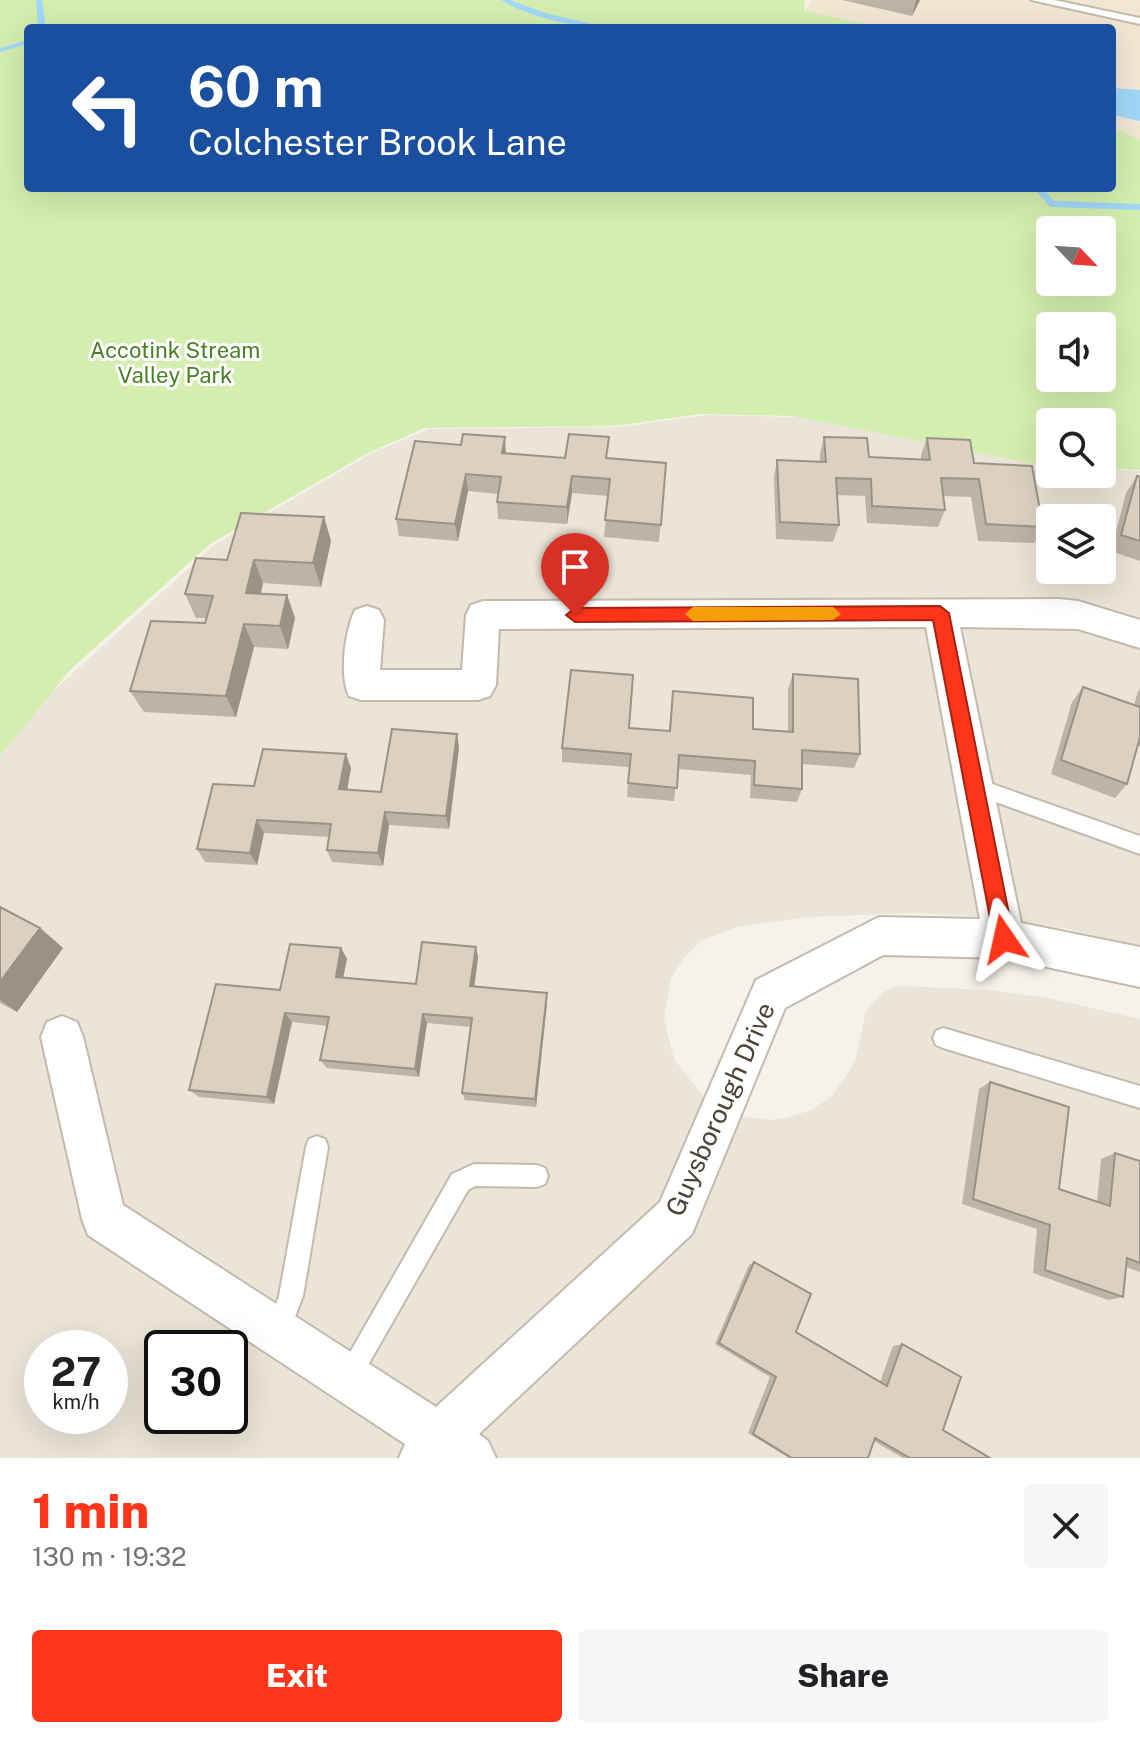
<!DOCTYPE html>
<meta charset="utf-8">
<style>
body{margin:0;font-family:"Public Sans",sans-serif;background:#f6f6f6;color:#202124;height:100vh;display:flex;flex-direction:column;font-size:30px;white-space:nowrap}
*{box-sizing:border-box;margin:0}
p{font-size:26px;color:#757577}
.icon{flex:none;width:44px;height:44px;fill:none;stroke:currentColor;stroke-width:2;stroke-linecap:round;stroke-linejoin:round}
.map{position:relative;height:1458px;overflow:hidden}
.panel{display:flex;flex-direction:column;background:#fff;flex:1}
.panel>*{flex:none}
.banner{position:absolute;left:24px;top:24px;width:1092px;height:168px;border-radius:8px;box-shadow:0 8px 32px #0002;background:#1a4fa0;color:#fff;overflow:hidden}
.needle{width:52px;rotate:115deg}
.buttons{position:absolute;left:1036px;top:216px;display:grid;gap:16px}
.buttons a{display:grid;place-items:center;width:80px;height:80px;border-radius:8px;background:#fff;box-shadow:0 8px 32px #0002;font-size:40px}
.speed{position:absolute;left:24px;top:1330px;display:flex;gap:16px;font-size:40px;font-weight:700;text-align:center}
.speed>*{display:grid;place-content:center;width:104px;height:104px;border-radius:50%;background:#fff;box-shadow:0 8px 32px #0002;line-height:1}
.speed small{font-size:20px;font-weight:400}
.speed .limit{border:4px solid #111;border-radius:12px;background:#fff;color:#111}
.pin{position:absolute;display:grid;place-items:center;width:68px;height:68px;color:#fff;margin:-82px -34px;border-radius:50% 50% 50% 0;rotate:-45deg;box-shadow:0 0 8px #0007}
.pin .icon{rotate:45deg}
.me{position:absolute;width:88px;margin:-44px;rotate:349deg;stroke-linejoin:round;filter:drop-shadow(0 0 6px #0008)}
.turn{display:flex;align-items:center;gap:28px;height:168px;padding:0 32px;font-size:36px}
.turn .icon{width:104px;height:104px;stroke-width:2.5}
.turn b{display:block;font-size:56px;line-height:68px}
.round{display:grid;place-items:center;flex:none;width:84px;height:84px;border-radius:8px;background:#f6f6f6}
.headline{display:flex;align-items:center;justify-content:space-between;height:136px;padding:0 32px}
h1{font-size:48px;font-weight:800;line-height:60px;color:#ff3519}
.primary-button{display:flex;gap:16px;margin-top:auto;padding:16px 32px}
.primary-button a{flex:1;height:92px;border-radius:8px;background:#ff3519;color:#fff;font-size:32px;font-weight:800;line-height:92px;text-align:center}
.primary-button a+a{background:#f6f6f6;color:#202124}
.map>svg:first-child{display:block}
</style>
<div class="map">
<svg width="1140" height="1458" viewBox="0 0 1140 1458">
<rect width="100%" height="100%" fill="#f6f2ea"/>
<path fill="#ebe4d8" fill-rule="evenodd" d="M 705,415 L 797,417 L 1050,465 L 1050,474 L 1102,474 L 1102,468 L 1140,471 L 1140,947 L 1068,929 L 972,916 L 916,913 L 808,917 L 737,927 L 701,941 L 684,958 L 671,978 L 664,1018 L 674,1059 L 702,1095 L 742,1116 L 769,1120 L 786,1118 L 811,1110 L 832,1096 L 855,1062 L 866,1011 L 885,991 L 899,986 L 989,990 L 1048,998 L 1140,1019 L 1140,1458 L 0,1458 L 0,743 L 5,735 L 214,545 L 372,453 L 429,429 L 619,427 ZM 1050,518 L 1102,518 L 1102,570 L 1050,570 ZM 42,1348 L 110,1348 L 110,1416 L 42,1416 ZM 162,1348 L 230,1348 L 230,1416 L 162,1416 Z"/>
<path fill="#f1e7d3" d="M 811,0 L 1140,0 L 1140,147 L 1112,139 L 1112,28 L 796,28 Z"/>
<path fill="#d4eeaf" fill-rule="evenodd" d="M 0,0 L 805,0 L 804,11 L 884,28 L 28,28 L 28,188 L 1112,188 L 1112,127 L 1140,140 L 1140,470 L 1102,468 L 1102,422 L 1050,422 L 1050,464 L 1029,463 L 792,416 L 701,414 L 614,426 L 425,428 L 368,453 L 210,544 L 71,669 L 0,756 ZM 1050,230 L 1102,230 L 1102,282 L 1050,282 ZM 1050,326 L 1102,326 L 1102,378 L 1050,378 Z"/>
<path fill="#a2d7f8" d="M 1112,88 L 1140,90 L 1140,121 L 1112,115 Z"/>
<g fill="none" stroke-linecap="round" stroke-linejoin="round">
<path fill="#a2d7f8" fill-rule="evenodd" d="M 36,0 L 42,0 L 46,28 L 38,28 Z
M 501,0 L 510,0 L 545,13 L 610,28 C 576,28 529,17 501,0 Z
M 28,40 L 28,44 L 0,52 L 0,48 Z
M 1034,188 L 1042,188 L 1054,201 L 1140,204 L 1140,210 L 1052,207 L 1049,206 Z"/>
<defs>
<path id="lane" d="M 1031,0 L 1054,0 L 1140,18 L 1140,24 Z
M 975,778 L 1140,836 L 1140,854 L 968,792 L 966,786 L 968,780 Z
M 943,1028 L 1140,1086 L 1140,1108 L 943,1048 L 936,1045 L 933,1038 L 936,1031 Z
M 317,1136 L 325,1139 L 328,1147 L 303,1296 L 286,1340 L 278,1344 L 270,1340 L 266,1332 L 279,1296 L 306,1147 L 309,1139 Z
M 474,1164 L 537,1165 L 545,1168 L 548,1176 L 545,1184 L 537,1187 L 475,1186 L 468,1190 L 356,1386 L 348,1390 L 340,1386 L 336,1378 L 340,1370 L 452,1174 Z"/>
<path id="street" d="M 1059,599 L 1078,601 L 1140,620 L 1140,648 L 1078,629 L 960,627 L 1021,923 L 1140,947 L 1140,987 L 1004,958 L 883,955 L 785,1008 L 692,1234 L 479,1434 L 488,1441 L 496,1458 L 399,1458 L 405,1444 L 88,1235 L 82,1219 L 41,1037 L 47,1022 L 62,1016 L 77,1022 L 83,1037 L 123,1205 L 436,1407 L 660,1202 L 756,980 L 879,917 L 980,919 L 926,627 L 499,629 L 496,685 L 490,696 L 478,700 L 361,700 L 349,696 C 339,675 345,630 355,610 L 367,606 L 379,610 L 384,620 L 380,670 L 462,670 L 466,615 L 471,605 L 483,601 Z"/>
</defs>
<use href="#lane" stroke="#c3baab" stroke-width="4"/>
<use href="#street" stroke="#c3baab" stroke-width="4"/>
<use href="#lane" fill="#fff" fill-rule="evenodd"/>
<use href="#street" fill="#fff" fill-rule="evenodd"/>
</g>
<path fill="#bdb4a6" d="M 842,0 L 920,0 L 912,16 Z
M 824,437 L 869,457 L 921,460 L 921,455 L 927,438 L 974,463 L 1043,527 L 1034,543 L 978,541 L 971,497 L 943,496 L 945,510 L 938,527 L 867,523 L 865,496 L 837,495 L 839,525 L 833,542 L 776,539 L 774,477 L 777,460 L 820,462 L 820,454 Z
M 415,441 L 506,454 L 565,458 L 607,458 L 666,463 L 659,542 L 604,537 L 608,496 L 572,493 L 567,524 L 498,519 L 497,502 L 498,494 L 468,491 L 458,541 L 399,536 L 396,519 Z
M 1137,476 L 1140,477 L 1140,561 L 1111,551 L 1126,493 Z
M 324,517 L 331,541 L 321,587 L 263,583 L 261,594 L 287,595 L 295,618 L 288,649 L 254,647 L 236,717 L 144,712 L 130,691 L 205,623 L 207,618 L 196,618 L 185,594 L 227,560 Z
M 793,674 L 860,754 L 854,768 L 802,764 L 802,789 L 797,802 L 750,798 L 751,775 L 678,769 L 674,801 L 627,797 L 629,767 L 562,762 L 562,748 L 629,728 L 669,731 L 673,691 L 753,729 L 788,732 L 788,689 Z
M 1083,687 L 1134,705 L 1138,691 L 1140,688 L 1140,746 L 1138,746 L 1127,784 L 1115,798 L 1051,774 L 1072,702 Z
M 457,734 L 459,748 L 449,829 L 389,825 L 383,866 L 332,862 L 327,850 L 329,837 L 264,833 L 257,865 L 205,862 L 197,849 L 254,786 L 351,768 L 347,790 L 381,792 Z
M 0,907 L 40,928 L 63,948 L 17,1012 L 0,1003 Z
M 476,947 L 478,958 L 474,987 L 547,1003 L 536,1107 L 465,1100 L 462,1093 L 471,1027 L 427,1023 L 419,1077 L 327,1068 L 320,1060 L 328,1026 L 292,1022 L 274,1104 L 199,1097 L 189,1090 L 280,990 L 341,948 L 347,959 L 343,978 L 416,984 Z
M 990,1082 L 1059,1189 L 1097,1202 L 1101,1159 L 1115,1153 L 1140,1161 L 1140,1272 L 1126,1267 L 1123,1297 L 1108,1300 L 1033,1273 L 1037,1229 L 962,1204 L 979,1089 Z
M 754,1262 L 796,1332 L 880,1382 L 893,1346 L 902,1344 L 943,1430 L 990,1458 L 903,1458 L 874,1441 L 868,1458 L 789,1458 L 748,1433 L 770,1377 L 715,1344 L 749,1265 Z"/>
<path fill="#9a9287" d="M 916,0 L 920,0 L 912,16 Z
M 505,437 L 506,455 L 502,453 Z
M 466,474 L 468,491 L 458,541 L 455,524 Z
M 572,476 L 572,493 L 567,524 L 567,507 Z
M 324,517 L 331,541 L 321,587 L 313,563 Z
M 254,560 L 263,583 L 255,616 L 246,593 Z
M 287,595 L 295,618 L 288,649 L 280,626 Z
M 244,624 L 254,647 L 236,717 L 226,696 Z
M 457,734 L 459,748 L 449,829 L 446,816 Z
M 346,754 L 351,768 L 345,802 L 339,789 Z
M 385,812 L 389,825 L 383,866 L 378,853 Z
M 257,820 L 264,833 L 257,865 L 250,853 Z
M 40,928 L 63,948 L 17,1012 L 0,1000 L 0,982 Z
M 476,947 L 478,958 L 473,996 L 470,986 Z
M 341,948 L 347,959 L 341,987 L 336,977 Z
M 547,993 L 547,1003 L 536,1107 L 535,1099 Z
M 285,1013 L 292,1022 L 274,1104 L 267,1097 Z
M 423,1014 L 427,1023 L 419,1077 L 415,1069 Z"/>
<path fill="#dcd1c1" stroke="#9a9287" stroke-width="2" d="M 463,434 L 505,437 L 502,453 L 565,458 L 569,434 L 609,437 L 606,458 L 666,463 L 661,525 L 605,520 L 610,479 L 572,476 L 567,507 L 497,502 L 501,477 L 466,474 L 455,524 L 396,519 L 415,441 L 461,445 Z
M 824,437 L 867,438 L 869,457 L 930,460 L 927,438 L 970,440 L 974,463 L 1032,466 L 1043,527 L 986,524 L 979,479 L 941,478 L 945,510 L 872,506 L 871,479 L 836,478 L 839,525 L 780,522 L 777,460 L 826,462 Z
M 1137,476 L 1140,477 L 1140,541 L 1121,535 Z
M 241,513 L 324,517 L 313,563 L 254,560 L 246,593 L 287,595 L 280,626 L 244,624 L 226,696 L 130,691 L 151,621 L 205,623 L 213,596 L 185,594 L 196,558 L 227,560 Z
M 571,670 L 633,675 L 629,728 L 670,731 L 673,691 L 753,698 L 753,729 L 793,732 L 793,674 L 858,679 L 860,754 L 802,750 L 802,789 L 754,785 L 755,761 L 679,755 L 677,788 L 628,783 L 631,754 L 562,748 Z
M 1083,687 L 1140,707 L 1140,737 L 1127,784 L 1061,760 Z
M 392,729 L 457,734 L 446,816 L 385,812 L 378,853 L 327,850 L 331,824 L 257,820 L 250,853 L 197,849 L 213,784 L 254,786 L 263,749 L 346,754 L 339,789 L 381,792 Z
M 0,907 L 40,928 L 0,982 Z
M 422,942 L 476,947 L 470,986 L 547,993 L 535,1099 L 462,1093 L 472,1018 L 423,1014 L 415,1069 L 320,1060 L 329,1017 L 285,1013 L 267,1097 L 189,1090 L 216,984 L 280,990 L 290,944 L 341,948 L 336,977 L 416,984 Z
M 990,1082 L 1069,1107 L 1059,1189 L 1110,1206 L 1115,1153 L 1140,1161 L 1140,1263 L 1127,1258 L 1123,1297 L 1045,1270 L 1050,1225 L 973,1199 Z
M 754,1262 L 811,1294 L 796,1332 L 887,1386 L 902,1344 L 961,1377 L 943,1430 L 990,1458 L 910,1458 L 875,1438 L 868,1458 L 792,1458 L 753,1434 L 776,1377 L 719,1343 Z"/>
<path fill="#ff3519" stroke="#a62210" stroke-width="2" d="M 940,606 L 949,613 L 1014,939 L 1011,945 L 1004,948 L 997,945 L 994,939 L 933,620 L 575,622 L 566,615 L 575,608 Z"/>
<path fill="#f59e0b" d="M 693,607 L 833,607 L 841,614 L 833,620 L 693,621 L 685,614 Z"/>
<g text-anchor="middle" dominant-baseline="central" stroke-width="6" stroke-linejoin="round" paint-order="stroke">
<g font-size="22" fill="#487f22" stroke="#fff">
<text x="175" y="350">Accotink Stream<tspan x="175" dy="25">Valley Park</tspan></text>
</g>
<g font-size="26" fill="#4c4337" stroke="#fff">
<text transform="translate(720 1109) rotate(-66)">Guysborough Drive</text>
</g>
</g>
</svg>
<div class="buttons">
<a><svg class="needle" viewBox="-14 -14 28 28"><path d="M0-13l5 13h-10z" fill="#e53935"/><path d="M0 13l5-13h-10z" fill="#757577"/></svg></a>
<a><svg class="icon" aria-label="sound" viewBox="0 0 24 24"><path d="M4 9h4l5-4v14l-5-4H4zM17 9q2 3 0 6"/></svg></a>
<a><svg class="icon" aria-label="search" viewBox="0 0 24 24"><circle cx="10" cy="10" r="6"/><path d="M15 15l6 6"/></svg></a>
<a><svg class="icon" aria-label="layers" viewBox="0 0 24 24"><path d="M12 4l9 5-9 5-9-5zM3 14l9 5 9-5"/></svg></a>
</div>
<div class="speed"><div>27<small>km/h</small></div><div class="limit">30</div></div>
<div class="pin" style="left:575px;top:615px;background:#d93025"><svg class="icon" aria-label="arrive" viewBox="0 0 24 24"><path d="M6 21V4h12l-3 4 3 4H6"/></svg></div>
<svg class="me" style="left:1004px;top:939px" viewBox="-20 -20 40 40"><path d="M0-17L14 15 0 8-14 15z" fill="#ff3519" stroke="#fff" stroke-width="4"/></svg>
<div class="banner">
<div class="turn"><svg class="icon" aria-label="left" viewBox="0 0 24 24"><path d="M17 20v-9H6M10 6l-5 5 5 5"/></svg><div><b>60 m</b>Colchester Brook Lane</div></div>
</div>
</div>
<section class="panel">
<div class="headline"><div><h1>1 min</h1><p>130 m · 19:32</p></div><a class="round"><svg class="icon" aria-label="close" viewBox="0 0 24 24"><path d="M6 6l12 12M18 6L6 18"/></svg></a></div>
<div class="primary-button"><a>Exit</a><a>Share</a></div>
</section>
